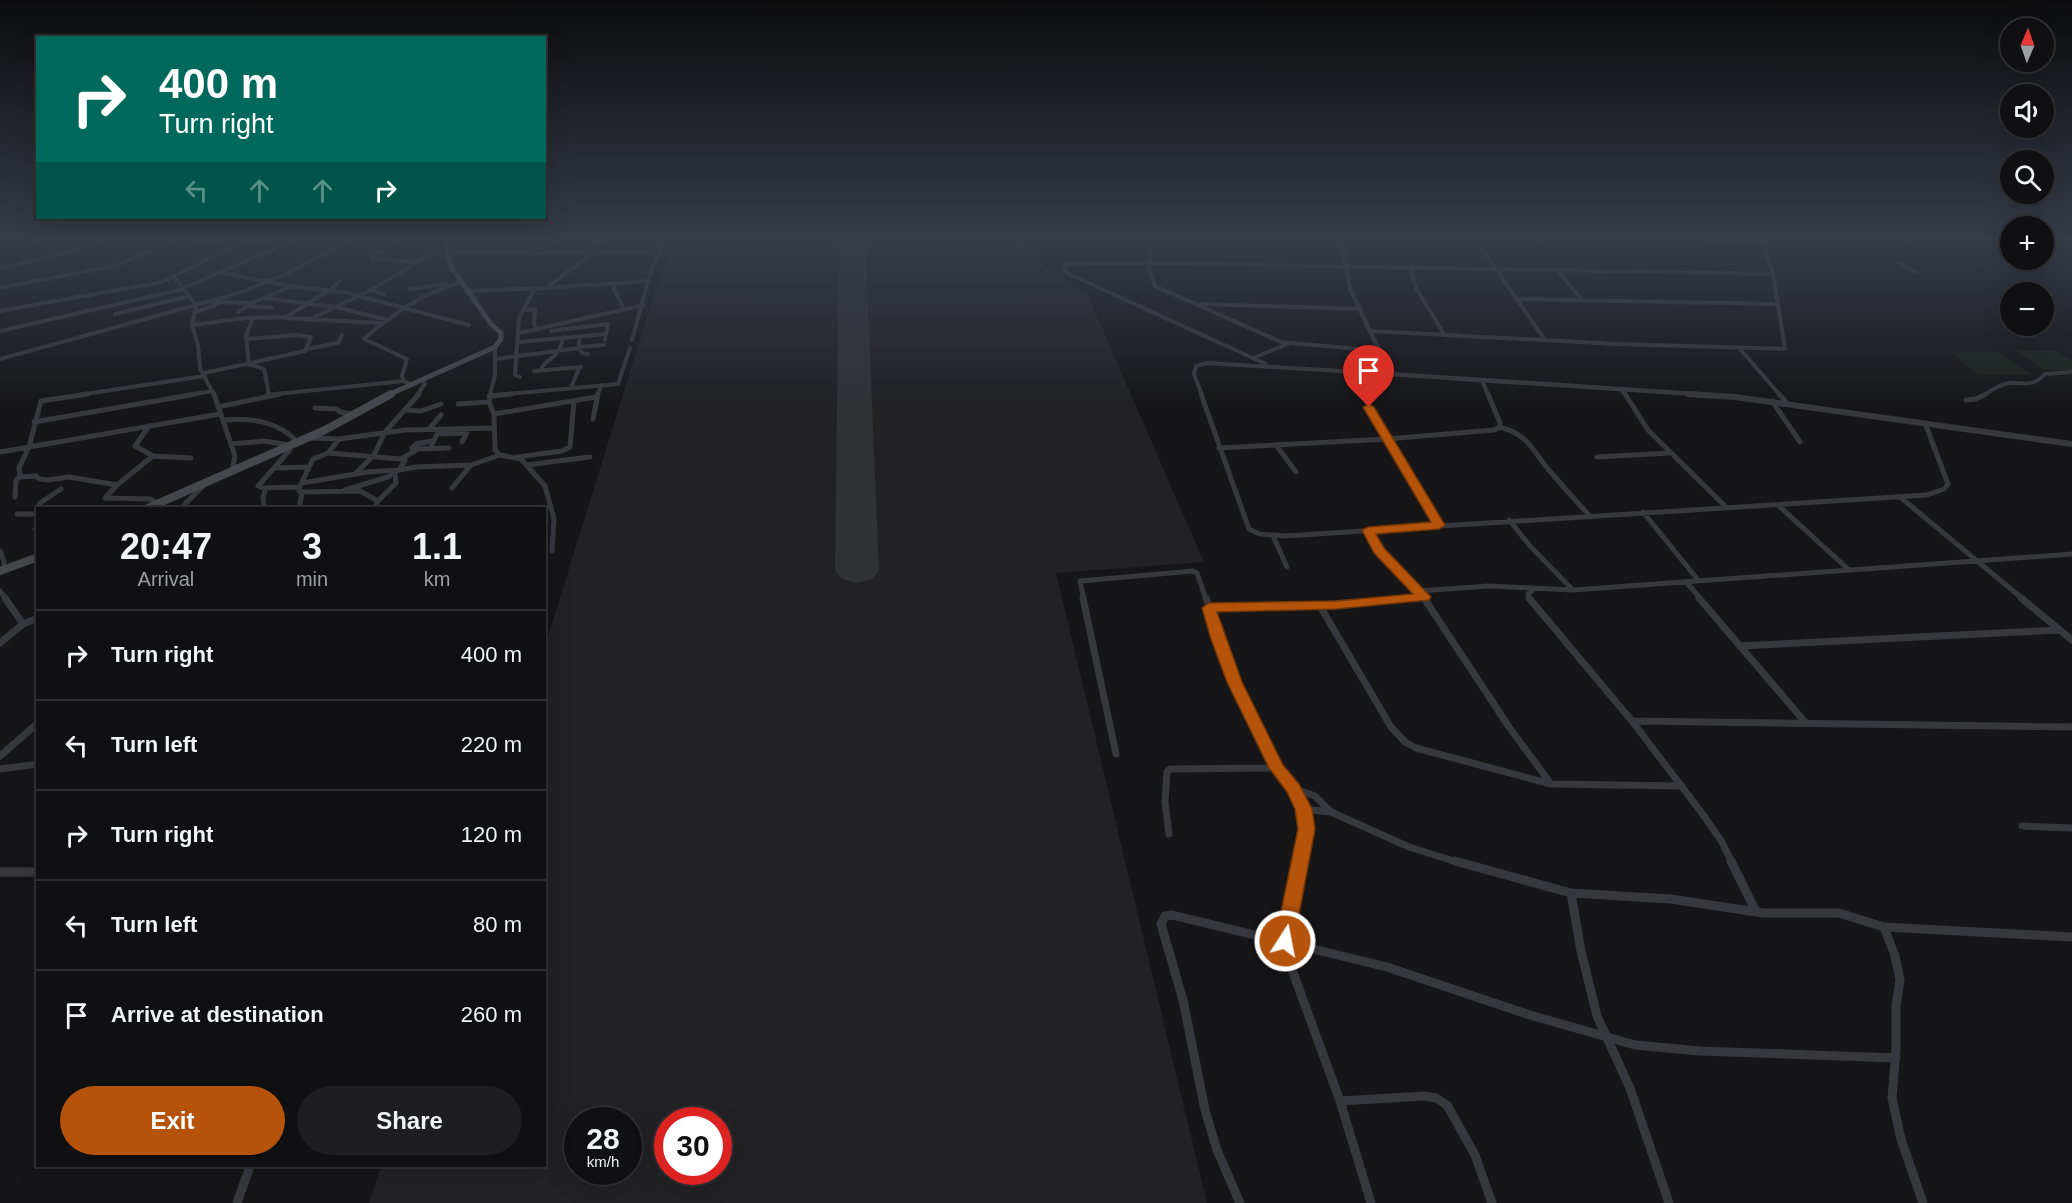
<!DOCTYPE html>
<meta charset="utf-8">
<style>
body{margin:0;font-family:Helvetica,sans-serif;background:#1e1e20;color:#f1f3f6;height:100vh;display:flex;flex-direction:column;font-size:22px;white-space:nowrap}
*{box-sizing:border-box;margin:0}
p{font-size:20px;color:#9c9d9f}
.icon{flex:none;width:33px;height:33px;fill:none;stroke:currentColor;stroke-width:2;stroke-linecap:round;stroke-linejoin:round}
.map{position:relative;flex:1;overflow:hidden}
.details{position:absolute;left:36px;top:507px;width:510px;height:660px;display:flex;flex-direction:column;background:#101012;border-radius:0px;box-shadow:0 6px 24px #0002,0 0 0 2px #303032}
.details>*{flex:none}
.banner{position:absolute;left:36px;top:36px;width:510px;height:183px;border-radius:0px;box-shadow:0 6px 24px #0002,0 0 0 2px #303032;background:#00695c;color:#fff;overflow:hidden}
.needle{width:39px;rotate:2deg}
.tools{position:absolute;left:2000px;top:18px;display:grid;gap:12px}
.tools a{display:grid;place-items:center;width:54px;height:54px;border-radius:50%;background:#101012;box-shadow:0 6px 24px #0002,0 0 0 2px #303032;font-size:30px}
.speed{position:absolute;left:564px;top:1107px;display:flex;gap:12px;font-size:30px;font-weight:700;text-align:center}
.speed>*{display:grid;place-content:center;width:78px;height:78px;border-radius:50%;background:#101012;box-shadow:0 6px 24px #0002,0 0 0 2px #303032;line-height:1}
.speed small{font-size:15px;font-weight:400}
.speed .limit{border:9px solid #d22;background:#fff;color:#111}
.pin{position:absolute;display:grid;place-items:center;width:51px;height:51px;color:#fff;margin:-62px -26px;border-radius:50% 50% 50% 0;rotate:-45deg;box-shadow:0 0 6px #0007}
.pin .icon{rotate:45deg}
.me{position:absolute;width:66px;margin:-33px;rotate:11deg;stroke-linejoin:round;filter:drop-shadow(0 0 4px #0008)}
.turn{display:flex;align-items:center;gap:21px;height:126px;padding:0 24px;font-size:27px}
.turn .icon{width:78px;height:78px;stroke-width:2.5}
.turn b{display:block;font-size:42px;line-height:51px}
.lanes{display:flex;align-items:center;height:57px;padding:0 24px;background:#0003;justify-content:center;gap:30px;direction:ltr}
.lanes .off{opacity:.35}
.eta{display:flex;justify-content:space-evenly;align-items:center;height:102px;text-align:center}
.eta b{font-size:36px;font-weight:700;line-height:42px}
.primary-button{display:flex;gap:12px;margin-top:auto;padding:12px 24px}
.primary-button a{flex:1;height:69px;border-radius:36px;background:#b45309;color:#fff;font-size:24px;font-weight:700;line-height:69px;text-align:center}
.primary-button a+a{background:#1e1e20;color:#f1f3f6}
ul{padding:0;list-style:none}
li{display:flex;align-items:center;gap:18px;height:90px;padding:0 24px;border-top:2px solid #303032}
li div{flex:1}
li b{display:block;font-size:22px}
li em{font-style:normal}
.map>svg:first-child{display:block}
</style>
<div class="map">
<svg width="2072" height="1203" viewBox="0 0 2072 1203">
<rect width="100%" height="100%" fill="#161618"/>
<path fill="#222225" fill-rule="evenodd" d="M 672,237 L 1036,237 L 1042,266 L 1088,296 L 1204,562 L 1056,573 L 1207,1203 L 369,1203 L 381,1166 L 544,1166 L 545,646 ZM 628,1120 L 628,1172 L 578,1172 L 578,1120 ZM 718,1120 L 718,1172 L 668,1172 L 668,1120 Z"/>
<path fill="#1c231d" d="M 1948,351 L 1999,352 L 2031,375 L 1978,374 Z
M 2016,351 L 2057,351 L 2072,361 L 2072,370 L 2044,370 Z"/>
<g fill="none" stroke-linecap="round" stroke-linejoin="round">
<path fill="#303135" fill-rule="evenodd" d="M 839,237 L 865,237 L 879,570 L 872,579 L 857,583 L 842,579 L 835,570 Z"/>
<path stroke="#37383d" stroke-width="4" d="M 405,237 L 372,256 L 372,259 L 417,262
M 603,237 L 612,237
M 1154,237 L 1149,269 L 1155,286 L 1281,342 L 1380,351
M 1448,237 L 1544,239 L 1563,237
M 1474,237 L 1545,340
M 1622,237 L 1761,240
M 1906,237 L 1907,241
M 0,238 L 248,239 L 285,244
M 533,251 L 562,237
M 509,252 L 521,237
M 447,253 L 661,253
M 1898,263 L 1918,273
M 1410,267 L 1416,288 L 1444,334
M 0,268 L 70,252 L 101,240
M 1557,270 L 1582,300
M 223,273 L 290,286 L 347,293 L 469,325
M 174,277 L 196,305 L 192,325 L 198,345 L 200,368 L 214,395
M 615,284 L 614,289 L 624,309
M 0,288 L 119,265 L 171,240
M 546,288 L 649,281
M 410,289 L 446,284
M 371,290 L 384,294
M 466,291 L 546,288 L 589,256 L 603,237
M 264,298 L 336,307 L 384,319
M 1517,299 L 1777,304
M 213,302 L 252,303 L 289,287
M 1201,304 L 1360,309
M 248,306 L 273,308
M 523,310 L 535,309 L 534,324 L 537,329
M 0,311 L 162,282 L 245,241
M 238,312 L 251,304
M 194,313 L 218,304
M 115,314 L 190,296
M 253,318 L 246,336 L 249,364 L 264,369 L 269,395
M 284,318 L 380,323
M 308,320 L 371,290 L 446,245
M 192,325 L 246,318 L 286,317 L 330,290 L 340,281
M 0,331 L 179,290 L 301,237
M 551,331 L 608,324 L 605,340
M 1371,331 L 1618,344 L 1785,349 L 1773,274 L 1761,237
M 519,333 L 644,305
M 580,336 L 579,348 L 582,353 L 588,354
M 632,340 L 651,271 L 666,237
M 519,342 L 606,334
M 579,347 L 604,345
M 307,349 L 338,343 L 342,335
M 1740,349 L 1780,395
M 1253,358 L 1288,344
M 0,359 L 236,294 L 281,276 L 358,237
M 495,359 L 579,348
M 1266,364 L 1069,274 L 1064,268 L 1067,264 L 1149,263 L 1773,274
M 541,370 C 545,357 559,362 563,337
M 534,371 L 581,367
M 1350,372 L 1363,395
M 204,373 L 305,351 L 311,337 L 296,335 L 247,339
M 520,377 L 515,375 L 519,318 L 535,288
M 1482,380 L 1488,395
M 412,385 L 404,381 L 402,376 L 407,359 L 364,339 C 392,314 423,293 460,282
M 571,388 L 579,368
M 1622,390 L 1625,395
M 78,395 L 205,376
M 188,395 L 213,391
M 267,395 L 404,381
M 417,395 L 425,384 L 423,380
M 490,395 L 495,375 L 495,347
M 496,395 L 618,384 L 630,348
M 597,395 L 602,385
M 1202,395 L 1194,374 L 1196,366 L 1207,363 L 1390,374
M 1984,395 C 1991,391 1997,386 2005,384 C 2023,380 2030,390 2045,374 L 2072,372"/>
<path stroke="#37383d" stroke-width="5" d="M 214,394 L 235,456 L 232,471
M 491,394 L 489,402 L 494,414 L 495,450 L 500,455 L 521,459 L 545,486 L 554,519 L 552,551
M 1201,394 L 1249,529 L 1260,534 L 1285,536 L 1927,495 L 1944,489 L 1948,484 L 1925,423
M 1362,394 L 1439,525
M 1625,394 L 1648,430 L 1726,507
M 1779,394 L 1786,402
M 489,396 L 512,394
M 1966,400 L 1976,399 L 1986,394
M 1772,401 L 1800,442
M 458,404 L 489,402
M 218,407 L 280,394
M 315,408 L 337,409 L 340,412 L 352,414
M 404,410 L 421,411 L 441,404
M 494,414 L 596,397
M 593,419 L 598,394
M 224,420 C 253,418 277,421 298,442
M 34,422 L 196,394
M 149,426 L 135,446 L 153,456 L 191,458
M 1500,427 C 1528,435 1531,448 1548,469 C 1561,484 1575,500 1589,515
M 429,429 L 441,415
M 310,438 L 339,439 L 405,430 L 494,428
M 339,439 L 328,453 L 401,459 L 418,449 L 449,448
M 231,444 L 264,441 L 289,445
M 1276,445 L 1296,472
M 283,448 L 290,450 L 258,486 L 263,488 L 300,487
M 1219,448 L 1387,439 L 1494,430 L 1500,427 L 1500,423 L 1488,394
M 430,449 L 437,434 L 467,433 L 462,442
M 414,451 L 412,448 L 416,444 L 432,441
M 0,452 L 220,414
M 153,456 L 117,485 L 105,498 L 150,499 L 159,504
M 517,457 L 562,451 L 570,447 L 574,401
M 1597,457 L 1670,453
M 526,465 L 590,457
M 275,468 L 309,467
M 355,474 L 374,455 L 385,432 L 419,394
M 20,477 L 36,476 L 39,479 L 48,480 L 69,477 L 117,485
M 302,483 L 367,472 L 399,470 L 405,460 L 401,459
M 301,484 L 313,459 L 328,453
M 452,488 L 471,465
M 345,490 L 388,477 L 399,470 L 416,467 L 471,465 L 500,455
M 299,491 L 302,493 L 299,508
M 300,492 L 360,491 L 378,501 L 375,508
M 15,497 L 16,480 L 20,477 L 19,468 L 29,447 L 41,401 L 88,394
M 1900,497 L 2023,599
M 378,501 L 396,483 L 395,474
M 1778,505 L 1849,570
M 38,508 L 40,503 L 61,489
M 181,508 L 204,485
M 264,508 L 263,497 L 266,488
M 1643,512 L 1698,580
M 17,514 L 38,514
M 1509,520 L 1531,547 L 1573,590
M 38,528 L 35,529 L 38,535
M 1368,530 C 1383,557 1406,576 1425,599
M 1273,536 L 1287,567
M 0,551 L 4,561 L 4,570
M 1686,582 L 1701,599
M 0,591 L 6,599
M 1418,591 L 1489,586 L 1573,590 L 2072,554
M 1084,599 L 1080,581 L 1193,571 L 1197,573 L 1206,599
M 1402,599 L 1424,597
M 1529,599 L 1528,594 L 1533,590"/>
<path stroke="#37383d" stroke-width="7" d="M 5,598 L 23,624
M 1083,598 L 1116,754
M 1206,598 L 1235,682 L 1277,768 L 1293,788 L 1303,809 L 1306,829 L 1300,863
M 1424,598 L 1509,727 L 1551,784 L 1682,786
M 1529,598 L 1632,721 L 1704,816 L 1722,842 L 1732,863
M 1699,598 L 1805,722
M 2021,598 L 2072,640
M 1320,606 L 1391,727 L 1405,742 L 1416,748 L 1551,784
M 1209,608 L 1316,605 L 1417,598
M 0,643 L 23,624 L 38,618
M 1740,646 L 2059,630
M 1632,721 L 2072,727
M 0,756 L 38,723
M 0,769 L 38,764
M 1293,788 L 1315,796 L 1331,812
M 1303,809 L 1331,812 L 1409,847 L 1460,863
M 2022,826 L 2072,828
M 1169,834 L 1165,802 L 1167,772 L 1170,769 L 1277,768"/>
<path stroke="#37383d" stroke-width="9" d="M 1300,861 L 1285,941 L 1287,956 L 1340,1101 L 1371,1203
M 1455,861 L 1571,893
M 1731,861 L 1756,912
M 0,872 L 38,872
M 1884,927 L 1895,956 L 1900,980 L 1896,1006 L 1896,1050 L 1892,1098 L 1901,1139 L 1923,1203
M 1340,1101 L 1425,1096 L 1436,1098 L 1447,1105 L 1475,1155 L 1492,1203
M 237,1203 L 250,1166
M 1240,1203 L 1217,1150 L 1205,1110 L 1183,1000 L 1161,924 L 1165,916 L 1172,915 L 1387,967 L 1530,1015 L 1635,1045 L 1700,1051 L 1896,1058
M 1669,1203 L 1630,1088 L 1597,1016 L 1581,951 L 1571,893 L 1671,899 L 1763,913 L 1839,913 L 1884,927 L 2072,937"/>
<path stroke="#37383d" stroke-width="4.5" d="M 1341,237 L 1350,288 L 1390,374 L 1711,395"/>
<path stroke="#37383d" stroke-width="6" d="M 1688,394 L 1735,397 L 2072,444"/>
<path stroke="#45474d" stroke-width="5" d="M 388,395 L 495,347 L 501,339 L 501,333 L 491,324 L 451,267 L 444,237"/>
<path stroke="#45474d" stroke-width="8" d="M 148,508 L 325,430 L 391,394
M 0,571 L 38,557"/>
</g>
<linearGradient id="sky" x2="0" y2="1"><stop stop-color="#0c0c0d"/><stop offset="0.59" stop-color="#363c48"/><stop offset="1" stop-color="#363c48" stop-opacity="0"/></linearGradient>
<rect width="2072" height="405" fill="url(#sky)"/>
<path fill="#b45309" stroke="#753606" stroke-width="1.5" d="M 1369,404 L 1374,407 L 1445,525 L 1439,529 L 1376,534 L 1384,548 L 1429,595 L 1431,597 L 1429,600 L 1336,609 L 1217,612 L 1242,682 L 1283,765 L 1299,784 L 1312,809 L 1315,829 L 1294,941 L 1291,947 L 1285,949 L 1278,947 L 1275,941 L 1298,829 L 1295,809 L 1287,792 L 1269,768 L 1227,682 L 1211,639 L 1202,608 L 1209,603 L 1336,601 L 1413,594 L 1374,553 L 1362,530 L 1368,527 L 1431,522 L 1363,407 Z"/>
</svg>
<div class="tools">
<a><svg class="needle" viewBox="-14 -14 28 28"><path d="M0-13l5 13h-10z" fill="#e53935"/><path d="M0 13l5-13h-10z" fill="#9c9d9f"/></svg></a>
<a><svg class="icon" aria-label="sound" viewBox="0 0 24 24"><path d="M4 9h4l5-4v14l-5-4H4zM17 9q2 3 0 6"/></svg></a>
<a><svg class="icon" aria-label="search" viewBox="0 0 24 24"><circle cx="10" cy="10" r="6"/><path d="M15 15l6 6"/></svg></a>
<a>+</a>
<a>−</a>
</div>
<div class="speed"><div>28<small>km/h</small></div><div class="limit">30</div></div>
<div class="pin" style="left:1369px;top:407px;background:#d93025"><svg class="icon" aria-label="arrive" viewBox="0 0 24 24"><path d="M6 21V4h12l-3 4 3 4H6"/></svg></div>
<svg class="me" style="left:1285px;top:941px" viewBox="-20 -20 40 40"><circle r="17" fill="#b45309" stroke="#fff" stroke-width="3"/><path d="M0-11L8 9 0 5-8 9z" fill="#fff"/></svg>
<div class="banner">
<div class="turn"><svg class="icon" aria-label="right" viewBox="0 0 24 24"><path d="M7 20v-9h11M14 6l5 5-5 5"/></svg><div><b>400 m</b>Turn right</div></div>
<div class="lanes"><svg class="icon off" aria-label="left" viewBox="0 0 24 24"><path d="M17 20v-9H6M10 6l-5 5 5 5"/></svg><svg class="icon off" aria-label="ahead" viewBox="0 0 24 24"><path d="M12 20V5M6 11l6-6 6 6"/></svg><svg class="icon off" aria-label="ahead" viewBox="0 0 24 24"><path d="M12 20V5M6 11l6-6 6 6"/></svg><svg class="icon" aria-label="right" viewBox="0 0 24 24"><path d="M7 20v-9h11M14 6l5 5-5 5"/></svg></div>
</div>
<section class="details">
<div class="eta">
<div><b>20:47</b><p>Arrival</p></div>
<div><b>3</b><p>min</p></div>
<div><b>1.1</b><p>km</p></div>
</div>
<ul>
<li><svg class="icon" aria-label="right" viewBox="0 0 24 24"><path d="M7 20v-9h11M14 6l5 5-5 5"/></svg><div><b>Turn right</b></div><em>400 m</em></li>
<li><svg class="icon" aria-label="left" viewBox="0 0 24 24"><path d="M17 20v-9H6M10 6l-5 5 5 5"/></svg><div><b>Turn left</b></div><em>220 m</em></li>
<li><svg class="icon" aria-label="right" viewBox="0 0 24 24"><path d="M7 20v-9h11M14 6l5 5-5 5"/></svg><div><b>Turn right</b></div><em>120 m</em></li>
<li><svg class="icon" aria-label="left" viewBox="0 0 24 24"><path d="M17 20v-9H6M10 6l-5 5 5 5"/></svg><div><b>Turn left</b></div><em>80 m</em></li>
<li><svg class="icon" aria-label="arrive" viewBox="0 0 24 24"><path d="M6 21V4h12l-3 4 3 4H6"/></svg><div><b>Arrive at destination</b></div><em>260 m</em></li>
</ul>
<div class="primary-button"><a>Exit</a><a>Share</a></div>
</section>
</div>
